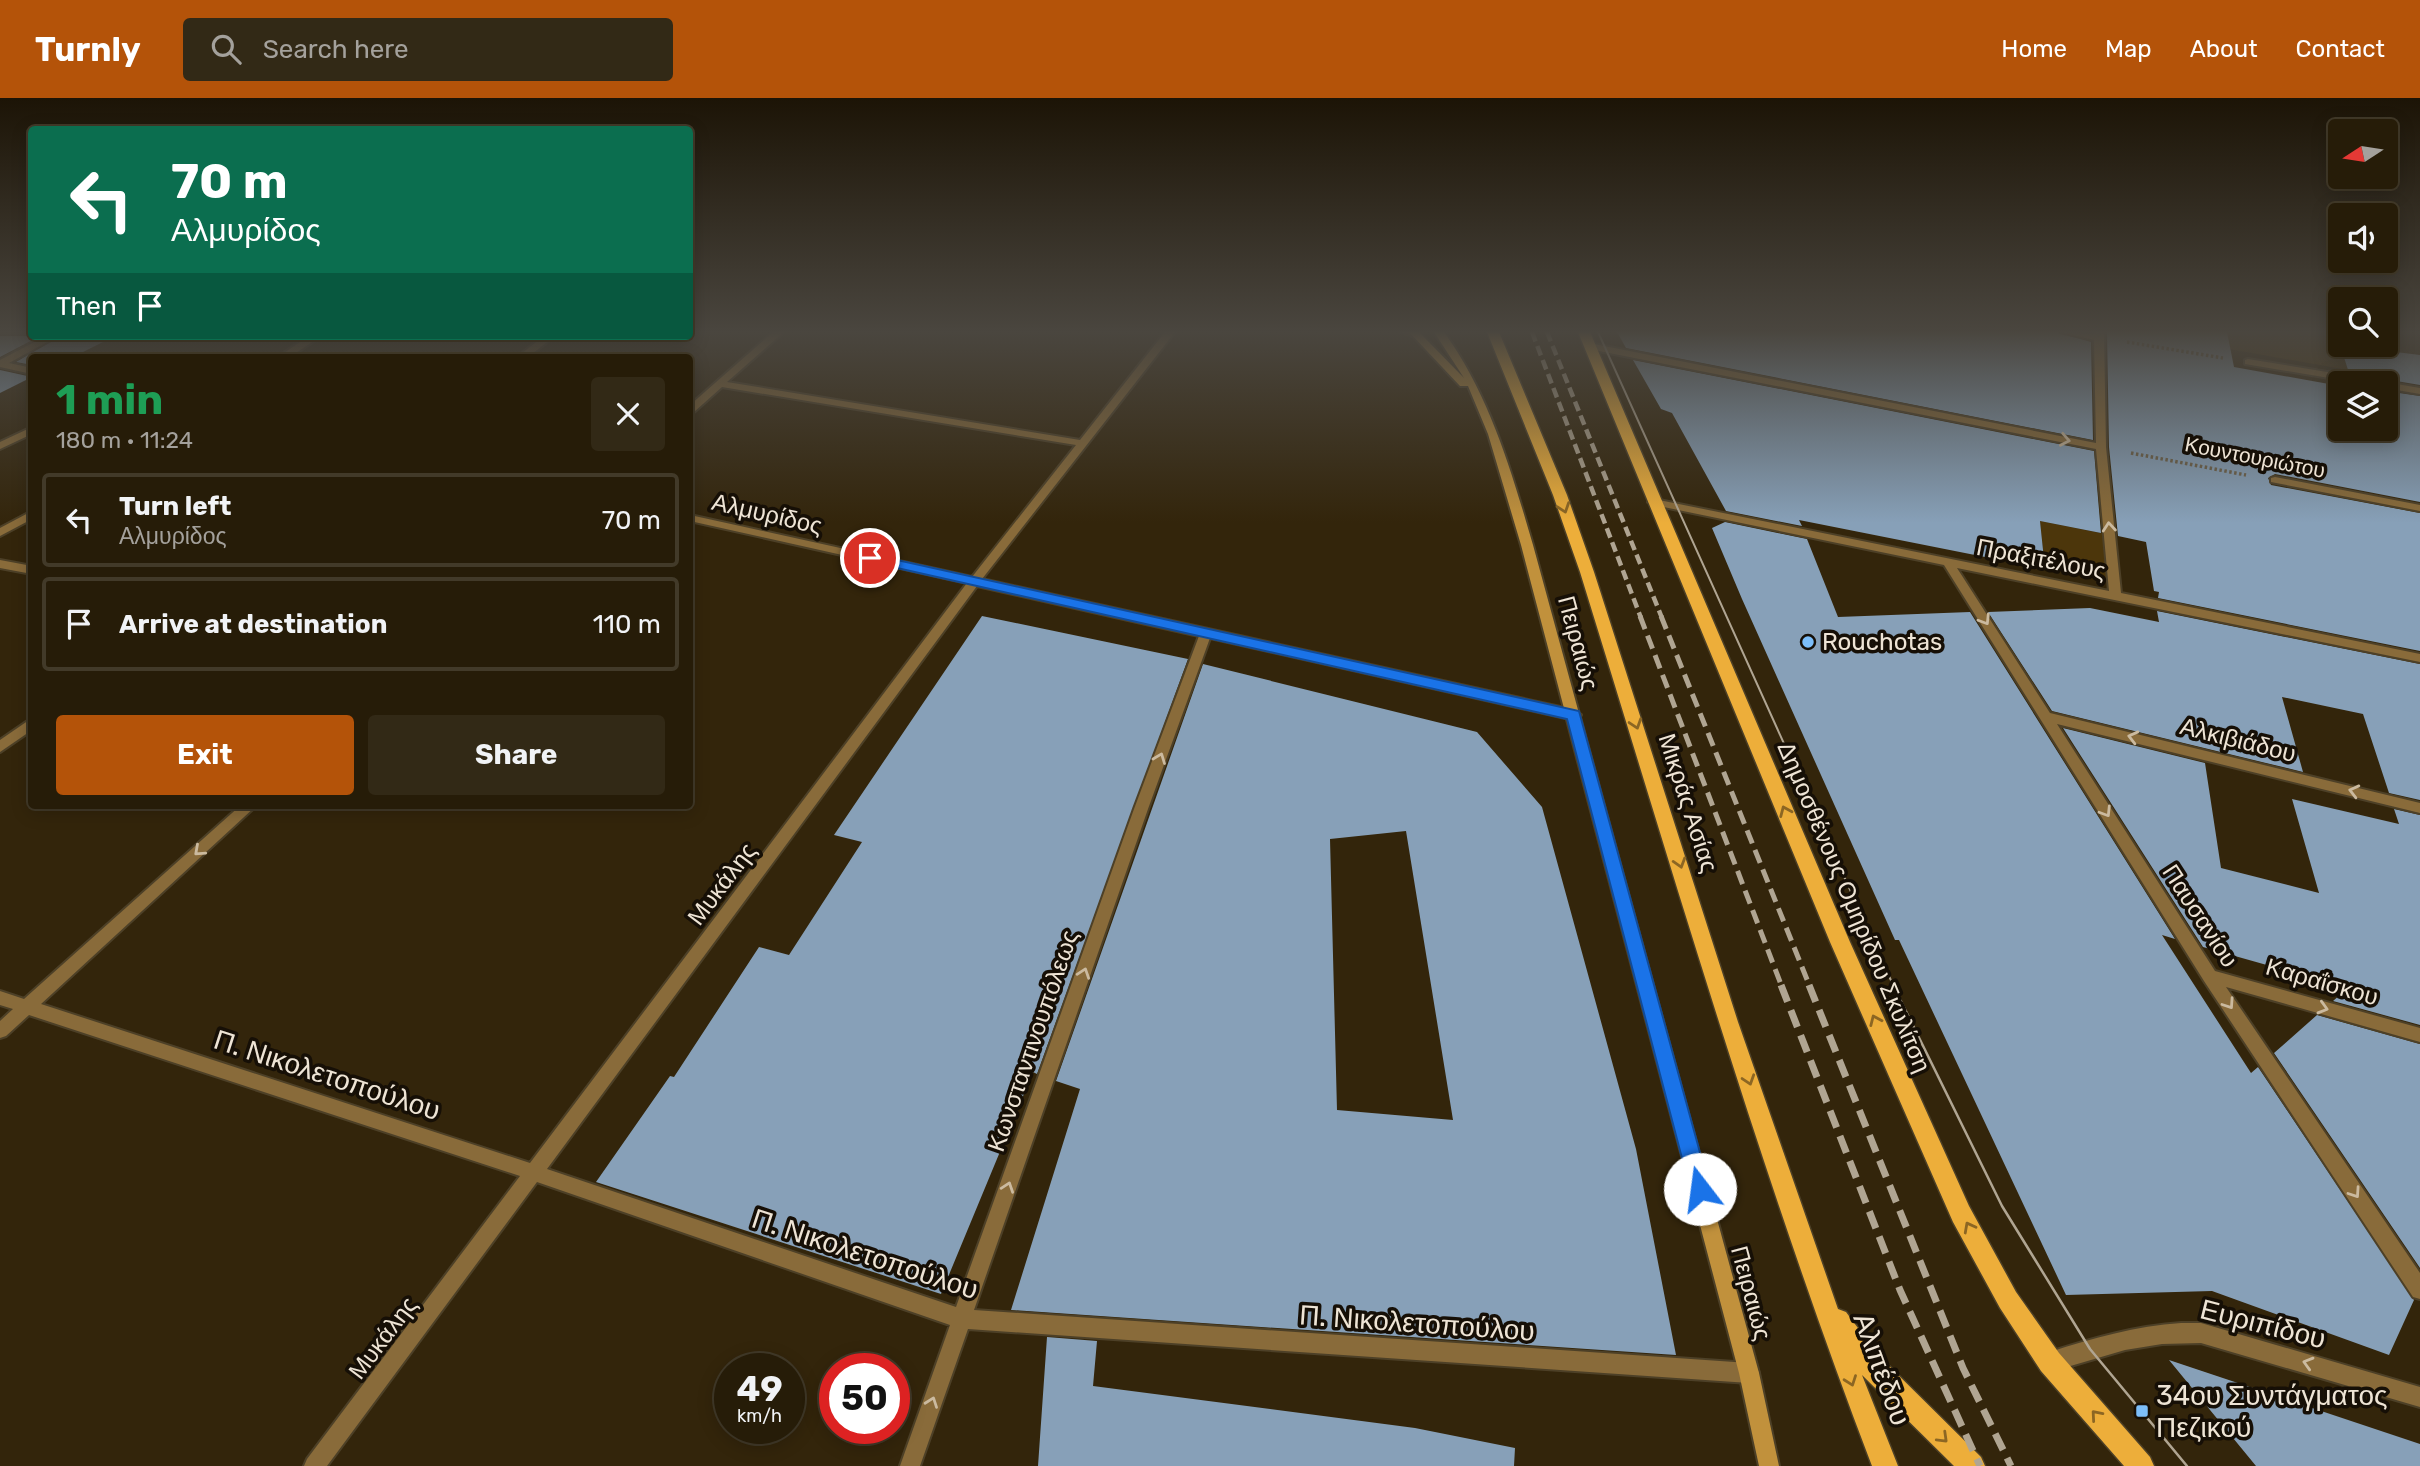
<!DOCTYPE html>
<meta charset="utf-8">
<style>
body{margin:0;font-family:Rubik,sans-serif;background:#322916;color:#f1f3f6;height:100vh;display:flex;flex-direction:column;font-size:26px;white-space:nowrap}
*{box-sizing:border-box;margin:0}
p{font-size:23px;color:#a4a19c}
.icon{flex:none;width:38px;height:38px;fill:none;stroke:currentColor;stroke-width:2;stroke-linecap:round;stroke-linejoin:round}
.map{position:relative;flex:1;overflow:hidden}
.panel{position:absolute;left:28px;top:256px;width:665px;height:455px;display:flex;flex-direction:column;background:#261c08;border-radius:7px;box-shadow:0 4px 18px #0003,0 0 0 2px #423a29}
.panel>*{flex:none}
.guide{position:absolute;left:28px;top:28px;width:665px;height:214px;border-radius:7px;box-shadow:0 4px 18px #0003,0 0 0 2px #423a29;background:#0b6e4f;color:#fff;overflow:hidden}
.needle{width:46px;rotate:258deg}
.tools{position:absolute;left:2328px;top:21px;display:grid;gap:14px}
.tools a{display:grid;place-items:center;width:70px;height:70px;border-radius:7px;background:#261c08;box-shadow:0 4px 18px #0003,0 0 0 2px #423a29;font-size:35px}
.speed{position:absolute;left:714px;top:1255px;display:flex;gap:14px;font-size:35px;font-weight:700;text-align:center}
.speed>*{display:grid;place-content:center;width:91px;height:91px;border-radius:50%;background:#261c08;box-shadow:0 4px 18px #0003,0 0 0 2px #423a29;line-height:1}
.speed small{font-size:18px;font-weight:400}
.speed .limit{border:10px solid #d22;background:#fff;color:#111}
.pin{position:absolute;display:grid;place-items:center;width:60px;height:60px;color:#fff;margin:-30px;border:4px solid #fff;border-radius:50%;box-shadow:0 2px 7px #0007}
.me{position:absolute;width:77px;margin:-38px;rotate:345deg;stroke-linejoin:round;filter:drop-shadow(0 0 5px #0008)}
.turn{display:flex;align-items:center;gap:24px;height:147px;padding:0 28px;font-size:32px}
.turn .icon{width:91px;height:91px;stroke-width:2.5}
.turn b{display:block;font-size:49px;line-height:60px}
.then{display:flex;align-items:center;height:66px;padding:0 28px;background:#0003;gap:14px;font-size:26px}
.round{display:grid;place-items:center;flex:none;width:74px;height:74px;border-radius:7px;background:#322916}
.head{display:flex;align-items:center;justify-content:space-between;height:119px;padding:0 28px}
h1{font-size:42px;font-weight:700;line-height:52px;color:#1e9e55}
.button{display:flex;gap:14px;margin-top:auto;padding:14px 28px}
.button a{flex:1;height:80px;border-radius:7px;background:#b45309;color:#fff;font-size:28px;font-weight:700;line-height:80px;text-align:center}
.button a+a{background:#322916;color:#f1f3f6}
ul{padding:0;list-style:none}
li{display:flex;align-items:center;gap:21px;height:94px;margin:0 14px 10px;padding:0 14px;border:4px solid #423a29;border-radius:7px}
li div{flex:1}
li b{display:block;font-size:26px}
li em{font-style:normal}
header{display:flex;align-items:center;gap:42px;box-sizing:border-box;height:98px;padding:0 35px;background:#b45309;color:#fff}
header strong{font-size:33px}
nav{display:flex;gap:38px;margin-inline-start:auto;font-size:24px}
.search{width:490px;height:63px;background:#322916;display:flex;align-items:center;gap:18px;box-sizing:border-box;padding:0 24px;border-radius:7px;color:#a4a19c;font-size:26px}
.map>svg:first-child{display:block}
</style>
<header>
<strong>Turnly</strong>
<div class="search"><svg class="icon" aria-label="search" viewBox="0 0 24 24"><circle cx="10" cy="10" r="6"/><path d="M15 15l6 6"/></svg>Search here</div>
<nav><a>Home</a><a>Map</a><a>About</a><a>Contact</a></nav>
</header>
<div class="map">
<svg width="2420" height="1368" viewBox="0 0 2420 1368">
<rect width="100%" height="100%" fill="#33250b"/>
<path fill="#4c360b" d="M 2133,234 L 2170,234 L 2228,244 L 2227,234 L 2336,234 L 2348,272 Z
M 2040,423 L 2105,436 L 2111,484 L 2045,471 Z"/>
<path fill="#87a0b8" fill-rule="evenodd" d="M 1617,234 L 2057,234 L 2091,244 L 2093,342 L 1626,250 Z
M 2107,234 L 2227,234 L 2234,269 L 2340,288 L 2340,331 L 2385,331 L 2385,293 L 2420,298 L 2420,404 L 2275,376 L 2268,380 L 2271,387 L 2420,415 L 2420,553 L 2158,500 L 2159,494 L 2154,493 L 2146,444 L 2118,438 L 2109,349 Z
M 0,238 L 40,238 L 0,259 Z
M 60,238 L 115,238 L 73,259 L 32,259 L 32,267 L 16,264 Z
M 2340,247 L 2420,257 L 2420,287 L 2349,275 Z
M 1633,262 L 2094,353 L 2101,435 L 2040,423 L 2045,471 L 1799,422 L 1802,428 L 1726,413 L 1672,315 L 1661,311 Z
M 0,272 L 32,279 L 0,295 Z
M 1725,424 L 1807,441 L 1838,519 L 1970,514 L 2175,841 L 2162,837 L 2251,975 L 2258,969 L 2414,1202 L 2389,1257 L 2212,1193 L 2066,1197 L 1899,842 L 1895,842 L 1742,501 L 1712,430 Z
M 2090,510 L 2159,524 L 2157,513 L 2420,566 L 2420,702 L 2389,695 L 2363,616 L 2282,599 L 2303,674 L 2052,613 L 1988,514 Z
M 982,518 L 1188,561 L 1037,976 L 1033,974 L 941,1196 L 596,1084 L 670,978 L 674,979 L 759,849 L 789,857 L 862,744 L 834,737 Z
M 1203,566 L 1477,634 L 1542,709 L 1636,1051 L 1676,1257 L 1011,1212 L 1080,991 L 1056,983 ZM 1406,733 L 1453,1022 L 1337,1012 L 1330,741 Z
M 2063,630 L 2205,665 L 2221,770 L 2319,795 L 2292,701 L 2399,726 L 2394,711 L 2420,717 L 2420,927 L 2333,903 L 2348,890 L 2203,849 Z
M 2317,917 L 2420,946 L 2420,1170 L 2274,955 Z
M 1047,1239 L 1097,1243 L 1093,1288 L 1415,1330 L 1515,1350 L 1514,1368 L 1038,1368 Z
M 2169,1262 L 2420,1346 L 2420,1368 L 2256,1368 Z"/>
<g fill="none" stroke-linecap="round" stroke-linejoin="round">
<defs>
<path id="street" d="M 773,234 L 784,234 L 727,284 L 1080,342 L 1165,234 L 1175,234 L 982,481 L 1574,612 L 1581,617 L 1574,622 L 1210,540 L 1148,711 L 974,1212 L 1749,1265 L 1756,1268 L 1759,1275 L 1756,1282 L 1749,1285 L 968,1231 L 920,1368 L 900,1368 L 950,1227 L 537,1084 L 327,1368 L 304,1368 L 307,1361 L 520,1078 L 29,917 L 6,938 L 0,940 L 0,923 L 13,911 L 0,907 L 0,893 L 24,901 L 241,707 L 257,707 L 41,906 L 530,1065 L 967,485 L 690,423 L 690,417 L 972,479 L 1076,347 L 722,289 L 694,314 L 690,315 L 690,307 ZM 977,488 L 1199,538 L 1134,711 L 956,1209 L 547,1071 Z
M 1401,234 L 1419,234 L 1421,236 L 1416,239 Z
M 2060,234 L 2094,236 L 2094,234 L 2104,234 L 2106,349 L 2121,495 L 2420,556 L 2420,564 L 1957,470 L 2050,615 L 2420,705 L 2420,715 L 2057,626 L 2215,873 L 2420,930 L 2420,944 L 2226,889 L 2420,1175 L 2420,1201 L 2413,1199 L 2204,883 L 1944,467 L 1654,407 L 1648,404 L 1654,401 L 2109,493 L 2096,351 L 1589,251 L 1584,248 L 1589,245 L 2096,345 L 2094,242 Z
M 46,238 L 58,238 L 9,265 L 32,270 L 32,276 L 0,269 L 0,262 Z
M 309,238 L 321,238 L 290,259 L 278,259 Z
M 544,238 L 555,238 L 528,259 L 517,259 Z
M 2248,261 L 2376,282 L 2381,285 L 2359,285 L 2245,266 L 2245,262 Z
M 2385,284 L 2420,290 L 2420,296 L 2385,290 L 2385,285 L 2381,285 Z
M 32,329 L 32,336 L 0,351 L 0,344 Z
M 2275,379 L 2420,407 L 2420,413 L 2271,384 L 2271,380 Z
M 32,413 L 32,421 L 0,438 L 0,430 Z
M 0,462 L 32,468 L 32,476 L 0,470 Z
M 32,620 L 32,632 L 0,654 L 0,642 Z
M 2181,1225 L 2201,1225 L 2420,1289 L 2420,1309 L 2201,1245 L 2162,1246 L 2125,1252 L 2050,1274 L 2043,1271 L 2040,1264 L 2043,1257 L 2050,1254 C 2093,1240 2136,1228 2181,1225 Z"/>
<path id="secondary" d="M 1409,234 L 1419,234 L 1464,280 L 1434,234 L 1444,234 C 1490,298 1511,372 1533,447 L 1759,1275 L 1779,1368 L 1759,1368 L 1739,1275 L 1521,447 L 1488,336 L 1468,288 L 1460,288 Z"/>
<path id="primary" d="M 1487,234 L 1499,234 L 1567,397 L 1594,474 L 1738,924 L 1838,1211 L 1846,1214 L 1878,1257 L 1981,1359 L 1985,1368 L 1954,1368 L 1862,1277 L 1898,1368 L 1872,1368 C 1760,1075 1673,774 1580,474 L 1553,397 Z
M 1578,234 L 1590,234 L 1850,844 L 1969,1108 L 2016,1194 L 2059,1255 L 2150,1359 L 2154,1368 L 2124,1368 L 2041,1273 L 2000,1210 L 1953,1124 L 1830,844 Z"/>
</defs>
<use href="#street" stroke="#4d4027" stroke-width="4"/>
<use href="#secondary" stroke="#4d4027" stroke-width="4"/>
<use href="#primary" stroke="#4d4027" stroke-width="3"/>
<path stroke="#6d614a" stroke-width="3.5" stroke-dasharray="2.5 2.5" stroke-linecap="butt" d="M 2127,244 L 2223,260
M 2131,355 L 2246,377"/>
<use href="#street" fill="#896b3a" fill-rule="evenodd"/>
<use href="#secondary" fill="#c1913c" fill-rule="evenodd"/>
<use href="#primary" fill="#edae3a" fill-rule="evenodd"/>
<path stroke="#b0a592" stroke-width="2" d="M 1598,234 L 1894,889"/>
<path stroke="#b0a592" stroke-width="2.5" d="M 1893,887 L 2002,1108 L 2090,1251 L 2187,1368"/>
<path stroke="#b0a592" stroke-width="4.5" stroke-dasharray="10 5" stroke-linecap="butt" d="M 1532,234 L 1641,520
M 1547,234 L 1662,520"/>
<path stroke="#b0a592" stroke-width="5" stroke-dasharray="14 7" stroke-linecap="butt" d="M 1640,518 L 1782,889
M 1661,518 L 1810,889"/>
<path stroke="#b0a592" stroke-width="7" stroke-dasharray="18 9" stroke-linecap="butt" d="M 1781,887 L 1900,1192 L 1980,1368
M 1809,887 L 1963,1270 L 2011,1368"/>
</g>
<defs><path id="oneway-chevron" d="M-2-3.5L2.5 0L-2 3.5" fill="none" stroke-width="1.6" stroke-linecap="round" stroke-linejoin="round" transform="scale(1.75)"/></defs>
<g stroke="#cbba9f">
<use href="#oneway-chevron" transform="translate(2065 342) rotate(11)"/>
<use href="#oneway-chevron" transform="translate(2109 429) rotate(-95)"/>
<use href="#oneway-chevron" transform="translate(1985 522) rotate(58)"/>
<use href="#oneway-chevron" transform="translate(2133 639) rotate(-166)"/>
<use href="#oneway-chevron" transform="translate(1160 660) rotate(-69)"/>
<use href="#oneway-chevron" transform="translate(2354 693) rotate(-166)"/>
<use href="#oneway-chevron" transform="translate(2106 714) rotate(58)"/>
<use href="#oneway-chevron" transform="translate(199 753) rotate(138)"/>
<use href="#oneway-chevron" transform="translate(1084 875) rotate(-71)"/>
<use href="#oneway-chevron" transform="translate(2229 906) rotate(56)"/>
<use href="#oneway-chevron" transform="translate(2323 910) rotate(16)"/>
<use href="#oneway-chevron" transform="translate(1008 1089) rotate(-71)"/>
<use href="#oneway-chevron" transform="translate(2355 1095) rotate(56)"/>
<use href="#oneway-chevron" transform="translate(2308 1265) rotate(-164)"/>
<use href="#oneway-chevron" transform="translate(932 1304) rotate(-70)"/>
</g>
<g stroke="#8c6623">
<use href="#oneway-chevron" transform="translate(1564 410) rotate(71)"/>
<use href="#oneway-chevron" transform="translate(1636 626) rotate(72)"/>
<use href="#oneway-chevron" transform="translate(1785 713) rotate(-113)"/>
<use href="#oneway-chevron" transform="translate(1680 765) rotate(73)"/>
<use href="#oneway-chevron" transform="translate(1875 922) rotate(-114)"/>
<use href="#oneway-chevron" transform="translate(1749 982) rotate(72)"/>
<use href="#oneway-chevron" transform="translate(1969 1129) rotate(-118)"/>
<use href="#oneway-chevron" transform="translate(1851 1283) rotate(70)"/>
<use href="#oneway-chevron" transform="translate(2096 1317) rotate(-131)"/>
<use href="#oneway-chevron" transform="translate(1943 1340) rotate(44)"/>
</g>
<linearGradient id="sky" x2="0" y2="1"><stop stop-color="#1c1406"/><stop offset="0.55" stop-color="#4a463f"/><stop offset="1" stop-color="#4a463f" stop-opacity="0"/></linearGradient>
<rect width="2420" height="425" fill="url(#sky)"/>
<path fill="#1a73e8" stroke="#114b97" stroke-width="2" d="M 870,456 L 1579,613 L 1710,1091 L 1707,1098 L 1700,1101 L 1693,1098 L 1690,1091 L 1567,621 L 866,463 L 864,460 Z"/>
<g fill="#7cbef9" stroke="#160f06" stroke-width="2.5">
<circle cx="1808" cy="544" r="7"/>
<rect x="2135" y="1306" width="14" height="14" rx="3.5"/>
</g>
<g text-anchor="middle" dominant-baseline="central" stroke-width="7" stroke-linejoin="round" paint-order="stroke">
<g font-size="21" fill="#eee4d5" stroke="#160f06">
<text transform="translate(2255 359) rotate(11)">Κουντουριώτου</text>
</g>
<g font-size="24" fill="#eee4d5" stroke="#160f06">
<text transform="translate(767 416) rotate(13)">Αλμυρίδος</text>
<text transform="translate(2041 461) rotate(11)">Πραξιτέλους</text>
<text transform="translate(1578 545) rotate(75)">Πειραιώς</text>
<text transform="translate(2238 642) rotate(14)">Αλκιβιάδου</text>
<text transform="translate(1688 705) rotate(72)">Μικράς Ασίας</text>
<text transform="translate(722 786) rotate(-53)">Μυκάλης</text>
<text transform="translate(1854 809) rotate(67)">Δημοσθένους Ομηρίδου Σκυλίτση</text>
<text transform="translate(2200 818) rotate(57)">Παυσανίου</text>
<text transform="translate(2322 884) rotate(16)">Καραΐσκου</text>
<text transform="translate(1033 943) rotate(-71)">Κωνσταντινουπόλεως</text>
<text transform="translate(1751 1195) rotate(75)">Πειραιώς</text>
<text transform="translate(383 1240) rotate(-53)">Μυκάλης</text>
</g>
<g font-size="24" fill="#eee4d5" stroke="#160f06" text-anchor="start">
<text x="1822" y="544">Rouchotas</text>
</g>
<g font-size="28" fill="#eee4d5" stroke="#160f06">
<text transform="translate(327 977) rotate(18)">Π. Νικολετοπούλου</text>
<text transform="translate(865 1156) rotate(18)">Π. Νικολετοπούλου</text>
<text transform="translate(1417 1225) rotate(4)">Π. Νικολετοπούλου</text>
<text transform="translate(2263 1226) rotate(14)">Ευριπίδου</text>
<text transform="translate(1882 1271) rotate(70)">Αλιπέδου</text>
</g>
<g font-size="28" fill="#eee4d5" stroke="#160f06" text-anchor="start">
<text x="2156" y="1297">34ου Συντάγματος<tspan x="2156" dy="32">Πεζικού</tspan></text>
</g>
</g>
</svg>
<div class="tools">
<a><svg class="needle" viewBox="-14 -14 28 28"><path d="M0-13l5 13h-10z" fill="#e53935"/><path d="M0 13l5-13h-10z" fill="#a4a19c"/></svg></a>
<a><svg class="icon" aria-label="sound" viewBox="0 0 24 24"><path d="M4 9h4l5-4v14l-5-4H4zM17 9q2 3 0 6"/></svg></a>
<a><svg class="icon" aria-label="search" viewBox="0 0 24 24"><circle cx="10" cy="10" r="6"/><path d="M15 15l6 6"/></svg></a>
<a><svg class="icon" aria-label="layers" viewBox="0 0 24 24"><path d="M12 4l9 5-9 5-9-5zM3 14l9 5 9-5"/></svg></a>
</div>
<div class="speed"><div>49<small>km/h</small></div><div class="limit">50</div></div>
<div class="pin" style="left:870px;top:460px;background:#d93025"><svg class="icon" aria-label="arrive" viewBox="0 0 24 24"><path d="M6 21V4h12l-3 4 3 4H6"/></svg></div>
<svg class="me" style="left:1700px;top:1091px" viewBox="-20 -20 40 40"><circle r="19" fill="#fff"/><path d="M0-13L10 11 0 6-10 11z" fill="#1a73e8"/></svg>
<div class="guide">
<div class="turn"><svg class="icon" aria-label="left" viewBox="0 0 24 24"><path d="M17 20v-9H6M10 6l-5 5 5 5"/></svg><div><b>70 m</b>Αλμυρίδος</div></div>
<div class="then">Then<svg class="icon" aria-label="arrive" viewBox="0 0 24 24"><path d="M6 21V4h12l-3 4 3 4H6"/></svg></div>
</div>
<section class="panel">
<div class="head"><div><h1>1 min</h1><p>180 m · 11:24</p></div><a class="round"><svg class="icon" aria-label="close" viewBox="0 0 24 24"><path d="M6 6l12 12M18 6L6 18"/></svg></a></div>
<ul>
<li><svg class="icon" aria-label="left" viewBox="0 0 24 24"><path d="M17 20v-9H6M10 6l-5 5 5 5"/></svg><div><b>Turn left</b><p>Αλμυρίδος</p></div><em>70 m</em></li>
<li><svg class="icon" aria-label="arrive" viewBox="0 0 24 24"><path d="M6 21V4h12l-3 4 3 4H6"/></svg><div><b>Arrive at destination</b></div><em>110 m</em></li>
</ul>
<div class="button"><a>Exit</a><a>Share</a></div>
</section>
</div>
